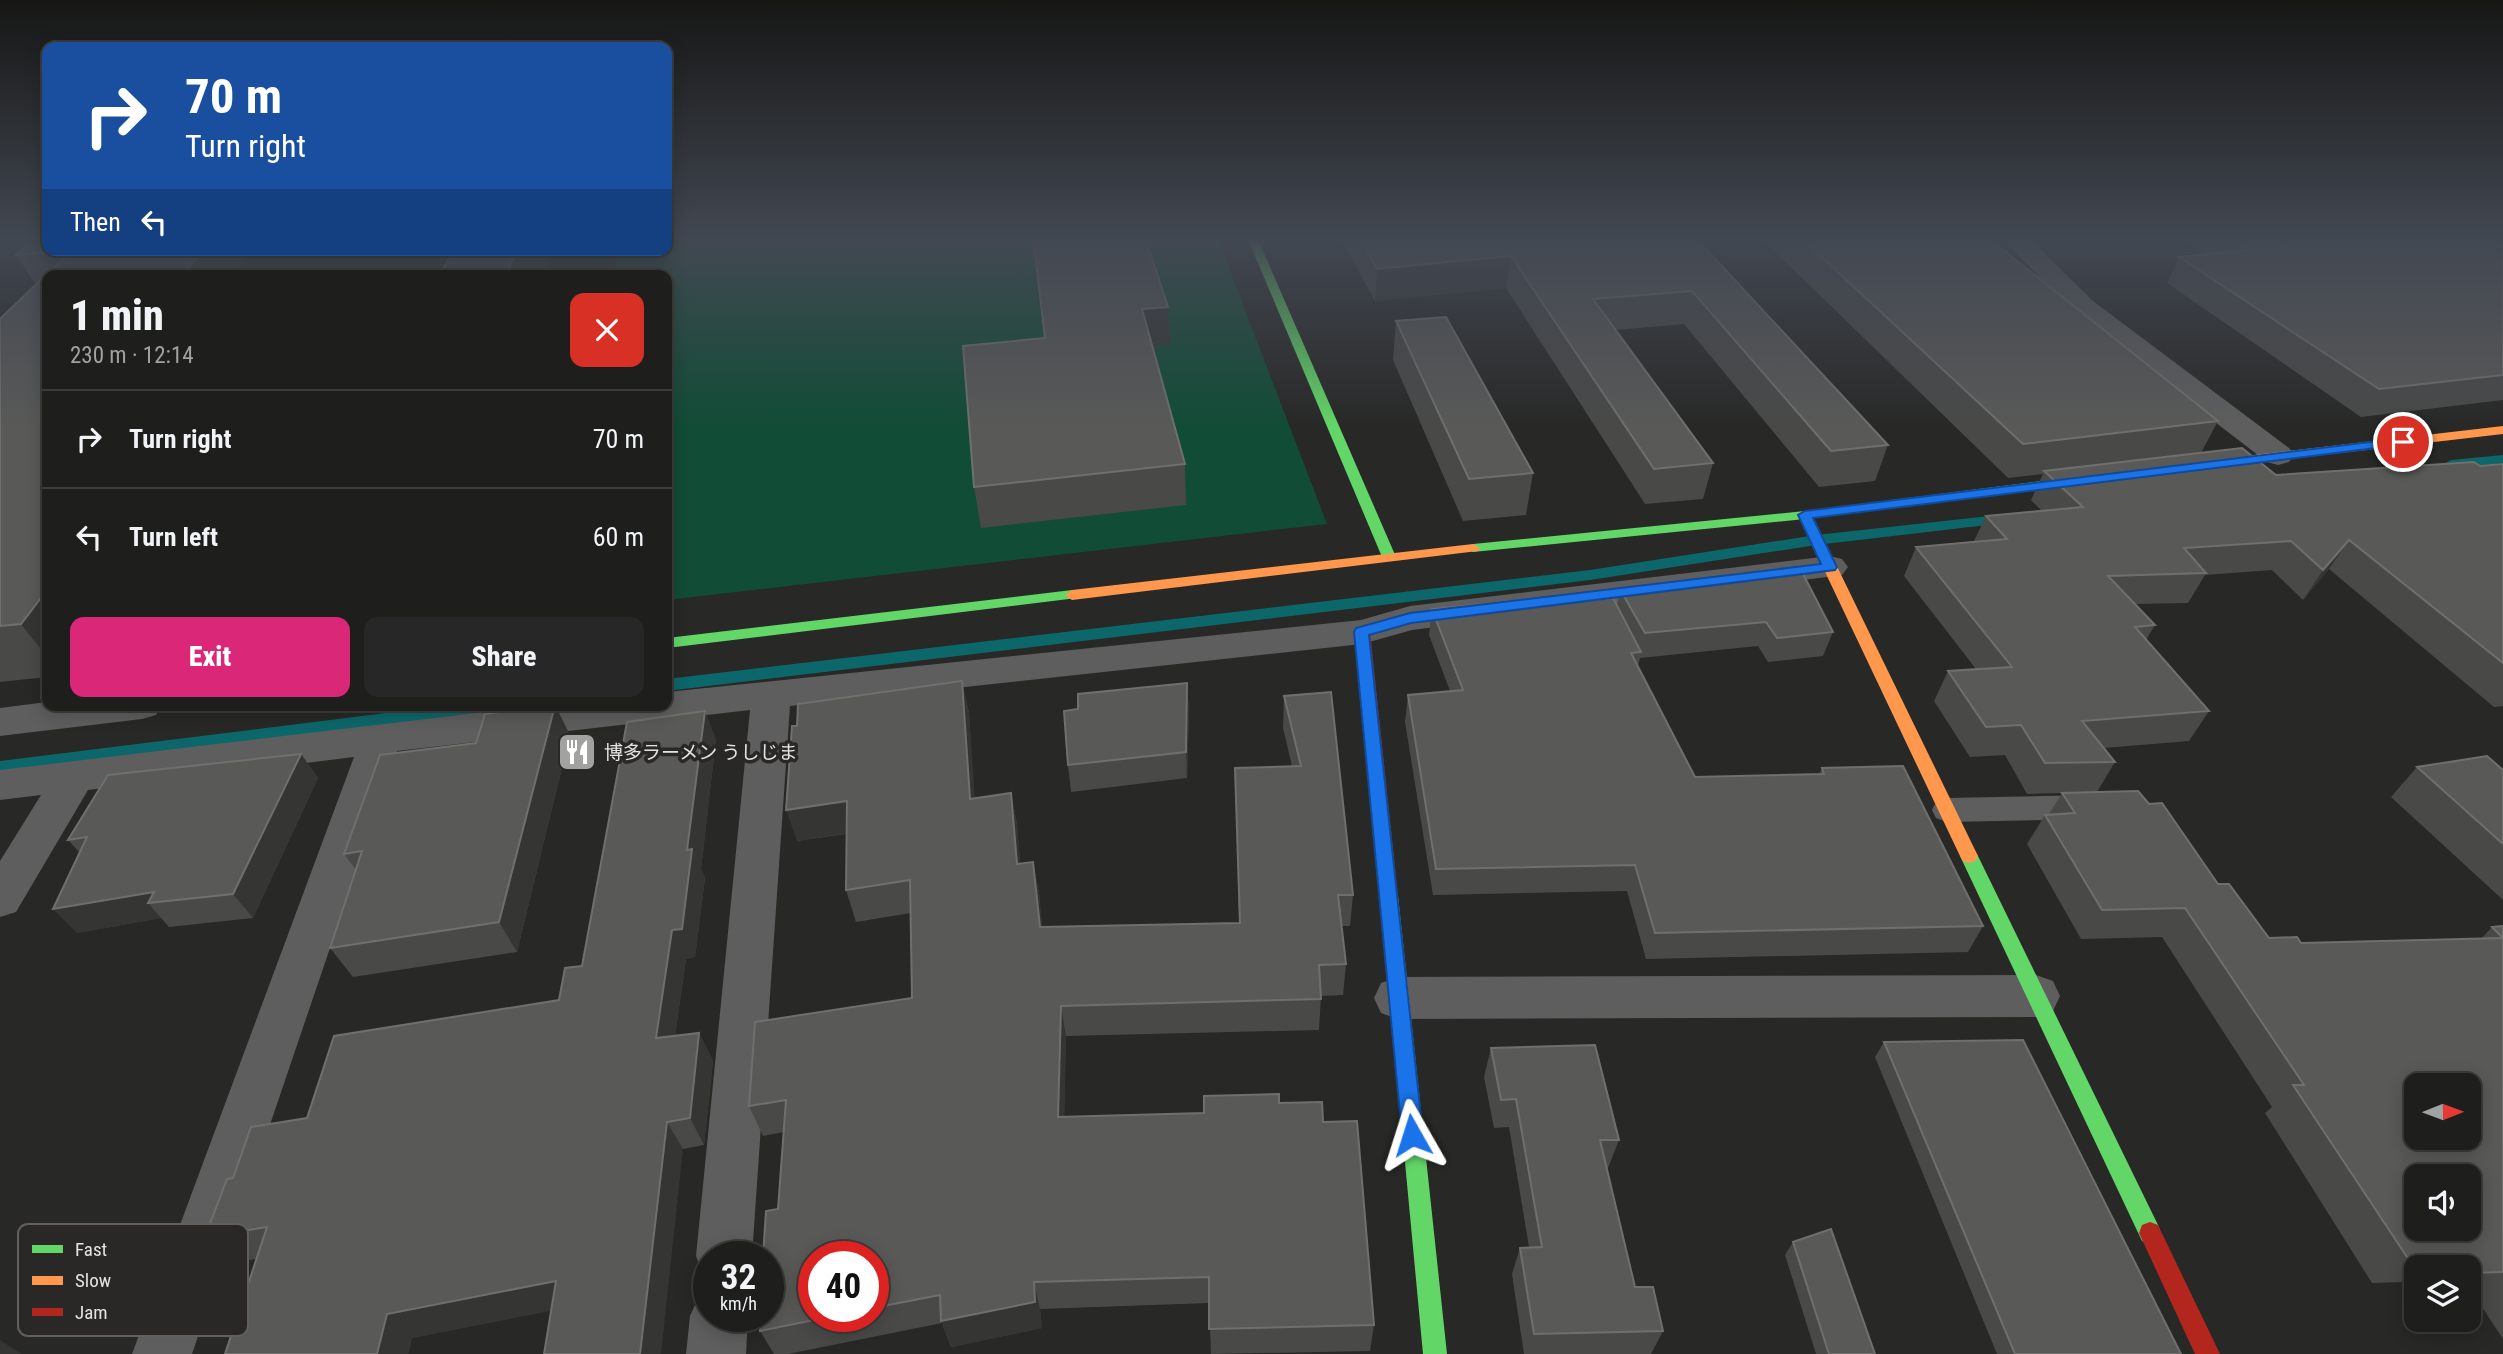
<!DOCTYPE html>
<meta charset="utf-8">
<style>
body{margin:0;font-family:"Roboto Condensed","Noto Sans JP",sans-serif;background:#262726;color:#f1f3f6;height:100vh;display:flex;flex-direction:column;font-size:26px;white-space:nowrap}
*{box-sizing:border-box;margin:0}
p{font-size:23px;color:#a1a2a4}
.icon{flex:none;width:38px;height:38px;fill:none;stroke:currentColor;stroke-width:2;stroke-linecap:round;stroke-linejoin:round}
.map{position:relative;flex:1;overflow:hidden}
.panel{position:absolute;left:42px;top:270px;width:630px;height:441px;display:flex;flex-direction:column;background:#1e1e1d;border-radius:14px;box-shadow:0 4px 18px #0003,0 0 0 2px #3c3c3b}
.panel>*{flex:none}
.banner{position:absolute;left:42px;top:42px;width:630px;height:214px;border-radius:14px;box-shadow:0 4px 18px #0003,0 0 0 2px #3c3c3b;background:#1a4fa0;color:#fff;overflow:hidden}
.needle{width:46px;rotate:89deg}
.buttons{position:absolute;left:2404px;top:1073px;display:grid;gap:14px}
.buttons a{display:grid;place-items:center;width:77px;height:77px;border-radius:14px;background:#1e1e1d;box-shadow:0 4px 18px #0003,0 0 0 2px #3c3c3b;font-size:35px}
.speed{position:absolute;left:693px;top:1241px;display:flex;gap:14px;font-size:35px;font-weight:700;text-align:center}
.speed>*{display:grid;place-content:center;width:91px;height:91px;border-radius:50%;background:#1e1e1d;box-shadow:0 4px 18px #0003,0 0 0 2px #3c3c3b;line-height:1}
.speed small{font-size:18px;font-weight:400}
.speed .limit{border:10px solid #d22;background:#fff;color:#111}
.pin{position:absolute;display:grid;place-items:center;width:60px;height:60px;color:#fff;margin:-30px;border:4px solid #fff;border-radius:50%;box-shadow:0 2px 7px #0007}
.me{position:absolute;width:77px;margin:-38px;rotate:354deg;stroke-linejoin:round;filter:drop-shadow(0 0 5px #0008)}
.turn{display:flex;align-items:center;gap:24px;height:147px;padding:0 28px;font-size:32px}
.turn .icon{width:91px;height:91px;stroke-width:2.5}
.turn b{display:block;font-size:49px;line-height:60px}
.then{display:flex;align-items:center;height:66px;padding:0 28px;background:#0003;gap:14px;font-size:26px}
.round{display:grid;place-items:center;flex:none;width:74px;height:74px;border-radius:14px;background:#262726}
.headline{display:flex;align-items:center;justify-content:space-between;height:119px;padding:0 28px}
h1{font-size:42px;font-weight:800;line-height:52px}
.primary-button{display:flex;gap:14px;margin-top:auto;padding:14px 28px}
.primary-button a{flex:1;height:80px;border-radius:14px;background:#db2777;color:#fff;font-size:28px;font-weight:800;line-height:80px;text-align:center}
.primary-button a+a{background:#262726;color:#f1f3f6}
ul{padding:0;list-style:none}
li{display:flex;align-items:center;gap:21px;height:98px;padding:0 28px;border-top:2px solid #3c3c3b}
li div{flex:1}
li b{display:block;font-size:26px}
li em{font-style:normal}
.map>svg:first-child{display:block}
</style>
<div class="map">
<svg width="2503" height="1354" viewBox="0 0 2503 1354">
<rect width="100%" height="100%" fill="#282827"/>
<path fill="#114c36" d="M 667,237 L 1217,237 L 1327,524 L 667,600 L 667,275 L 612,275 L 620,250 L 667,250 Z"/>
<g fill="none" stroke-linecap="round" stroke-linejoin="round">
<path fill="#0c676a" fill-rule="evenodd" d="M 2503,455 L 2503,463 L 2451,468 L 2444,464 L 2451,460 Z
M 2008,514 L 2016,519 L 2013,522 L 1816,545 L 1590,580 L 667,691 L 667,679 L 1590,570 L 1816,535 Z
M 450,705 L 511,705 L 502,711 L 0,775 L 0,761 Z"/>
<path fill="#5e5e5e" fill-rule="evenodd" d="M 2092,795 L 2103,799 L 2107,807 L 2103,815 L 2092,819 L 1947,822 L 1936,818 L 1932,810 L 1936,802 L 1947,798 Z"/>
<path fill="#5e5e5e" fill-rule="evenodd" d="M 2001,237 L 2028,237 L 2093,301 L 2289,448 L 2294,455 L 2289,462 L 2278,465 L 2267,462 L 2073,313 Z
M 1830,556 L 1842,559 L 1848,567 L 1842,575 L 1412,630 L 1362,644 L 790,706 L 752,1256 L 709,1256 L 709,1278 L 704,1276 L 696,1256 L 750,710 L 397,751 L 192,1354 L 132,1354 L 354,757 L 88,790 L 16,912 L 0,917 L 0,861 L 41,795 L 0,800 L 0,770 L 543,705 L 667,705 L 667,692 L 1361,620 L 1410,606 Z
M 47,702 L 47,705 L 162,705 L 156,715 L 142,719 L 0,736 L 0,708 Z
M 2036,975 L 2053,981 L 2060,996 L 2053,1011 L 2036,1017 L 1398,1019 L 1381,1013 L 1374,998 L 1381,983 L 1398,977 Z
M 709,1291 L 709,1316 L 748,1316 L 746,1354 L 686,1354 L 690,1316 L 699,1296 Z"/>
<path fill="#63d668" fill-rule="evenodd" d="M 1247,237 L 1257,237 L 1396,557 L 1394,560 L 1384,560 L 1382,557 Z
M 2090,475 L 2097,479 L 2095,482 L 1805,519 L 1473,552 L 1466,548 L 1473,544 L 1805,511 Z
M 1072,590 L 1077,592 L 1079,595 L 1077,598 L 667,648 L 667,638 Z
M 1969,849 L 1975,851 L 1978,856 L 2158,1225 L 2161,1233 L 2158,1241 L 2150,1244 L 2142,1241 L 1960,856 L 1963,851 Z
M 1389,889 L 1396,891 L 1398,896 L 1447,1354 L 1423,1354 L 1380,896 L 1382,891 Z"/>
<path fill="#ff974d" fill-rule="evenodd" d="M 2503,426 L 2503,434 L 2202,469 L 2195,465 L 2202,461 Z
M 1805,511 L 1812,515 L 1978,856 L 1975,861 L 1969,863 L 1963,861 L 1960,856 L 1798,515 Z
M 1473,544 L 1480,548 L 1478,551 L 1072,600 L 1065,595 L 1072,590 Z"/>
<path fill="#b3261e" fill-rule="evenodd" d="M 1362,627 L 1370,632 L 1398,896 L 1396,901 L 1389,903 L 1382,901 L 1380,896 L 1354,632 Z
M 2150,1222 L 2158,1225 L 2220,1354 L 2195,1354 L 2139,1233 L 2142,1225 Z"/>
</g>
<path fill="#494948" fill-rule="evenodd" d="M 1340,237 L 1695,237 L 1888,445 L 1875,481 L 1819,487 L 1684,324 L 1616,330 L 1713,463 L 1703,499 L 1645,504 L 1506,288 L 1375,301 Z
M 1760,237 L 1987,237 L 2218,421 L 2201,453 L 2276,475 L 2503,464 L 2503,706 L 2494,707 L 2329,569 L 2303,600 L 2272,570 L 2205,575 L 2188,603 L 2135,604 L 2155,625 L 2146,640 L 2209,711 L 2189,741 L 2104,748 L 2115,762 L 2097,792 L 2218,884 L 2269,938 L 2301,943 L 2481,939 L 2492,927 L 2503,926 L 2503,1339 L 2476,1298 L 2469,1298 L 2469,1267 L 2417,1267 L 2417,1299 L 2414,1299 L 2404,1282 L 2372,1283 L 2265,1113 L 2272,1107 L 2162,937 L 2081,939 L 2027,844 L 2045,815 L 2049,814 L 2062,793 L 2027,794 L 2005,755 L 1970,757 L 1934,701 L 1948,671 L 1976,669 L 1904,576 L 1916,547 L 1974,541 L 1986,516 L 2042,511 L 2031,500 L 2043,474 L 2008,478 Z
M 2178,237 L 2503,237 L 2503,400 L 2361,417 L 2167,283 L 2179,257 L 2205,255 Z
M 47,250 L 252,250 L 235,270 L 47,275 L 47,677 L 0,682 L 0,319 L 36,285 L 16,255 Z
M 1168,307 L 1170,345 L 1152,347 L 1185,464 L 1186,505 L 981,528 L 974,487 L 1045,338 Z
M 1396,321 L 1533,473 L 1526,515 L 1463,521 L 1393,360 Z
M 1709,580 L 1833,632 L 1823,656 L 1768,662 L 1758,646 L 1640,658 L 1638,666 L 1695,777 L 1819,774 L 1822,768 L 1983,926 L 1968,952 L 1646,959 L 1627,891 L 1433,895 L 1405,722 L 1408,695 L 1450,691 L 1429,635 L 1432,609 L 1526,606 L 1617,605 L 1621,591 L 1708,582 Z
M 962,681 L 969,713 L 974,798 L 1011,793 L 1017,824 L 1020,864 L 1033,862 L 1039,893 L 1042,927 L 1239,923 L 1235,768 L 1292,766 L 1283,728 L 1284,696 L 1353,895 L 1350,926 L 1342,926 L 1346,964 L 1343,995 L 1321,996 L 1319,1030 L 1066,1036 L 1064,1117 L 1204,1113 L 1279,1103 L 1323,1122 L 1374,1325 L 1370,1351 L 1211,1354 L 1209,1303 L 1040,1309 L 1042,1328 L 951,1347 L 942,1323 L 788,1354 L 774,1354 L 760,1331 L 778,1209 L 784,1132 L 763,1136 L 749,1106 L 912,998 L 911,913 L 856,922 L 846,890 L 846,834 L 797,841 L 797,726 ZM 873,1256 L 873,1316 L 814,1316 Z
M 1187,683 L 1189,710 L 1187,778 L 1071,792 L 1068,765 L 1078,709 Z
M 570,735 L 517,952 L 353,977 L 330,948 L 356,870 L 344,854 L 476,743 Z
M 716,739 L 701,869 L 705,878 L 695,957 L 686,959 L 675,1036 L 699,1033 L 713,1061 L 704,1145 L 683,1149 L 551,1310 L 412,1338 L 408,1354 L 225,1354 L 256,1259 L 235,1262 L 205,1237 L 233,1178 L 307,1118 L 559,1000 L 582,966 Z
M 301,754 L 318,778 L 253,918 L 169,927 L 161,918 L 77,933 L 80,853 L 68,840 Z
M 2417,767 L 2503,770 L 2503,900 L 2391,797 Z
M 1884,1042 L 2181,1354 L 1997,1354 L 1875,1057 Z
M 1491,1048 L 1619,1140 L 1608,1168 L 1607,1168 L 1635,1287 L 1663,1331 L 1651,1354 L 1524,1354 L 1512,1274 L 1520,1248 L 1529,1247 L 1509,1127 L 1494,1128 L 1484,1077 Z
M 1793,1242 L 1875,1354 L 1816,1354 L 1785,1255 Z"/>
<path fill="#353534" d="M 204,250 L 252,250 L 235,270 L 238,275 L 182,275 Z
M 517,250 L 554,250 L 544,275 L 506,275 Z
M 1511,256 L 1506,288 L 1375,301 L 1377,269 Z
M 1168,307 L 1170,345 L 1144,348 L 1142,309 Z
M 2349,540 L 2329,569 L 2303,600 L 2323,570 Z
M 47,590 L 47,657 L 21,624 Z
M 962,681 L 969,713 L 977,830 L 970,799 Z
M 1187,683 L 1189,710 L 1187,778 L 1186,752 Z
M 555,705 L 570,735 L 517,952 L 499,922 Z
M 705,711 L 716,739 L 701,869 L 705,878 L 695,957 L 686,959 L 671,1065 L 656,1038 L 672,930 L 687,850 Z
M 301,754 L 318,778 L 253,918 L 233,894 Z
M 1011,793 L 1017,824 L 1023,895 L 1017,864 Z
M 847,801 L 856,832 L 797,841 L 786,810 Z
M 1033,862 L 1039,893 L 1045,958 L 1040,927 Z
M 154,892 L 148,903 L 161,918 L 77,933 L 53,909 Z
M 1061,1006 L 1066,1036 L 1064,1146 L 1058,1117 Z
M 699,1033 L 713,1061 L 704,1145 L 690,1118 Z
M 667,1122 L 683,1149 L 661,1354 L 640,1354 Z
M 556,1281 L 576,1306 L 412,1338 L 408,1354 L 377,1354 L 387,1314 Z
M 1034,1282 L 1040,1309 L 1042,1328 L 951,1347 L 941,1321 Z
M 0,1340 L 22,1354 L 0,1354 Z"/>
<path fill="#595958" stroke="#6f6f6e" stroke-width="2" fill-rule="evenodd" d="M 35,237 L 47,237 L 47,250 L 204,250 L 182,275 L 47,275 L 47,590 L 21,624 L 0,626 L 0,319 L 72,250 L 16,255 Z
M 1033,237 L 1145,237 L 1168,307 L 1142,309 L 1185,464 L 974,487 L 963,346 L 1045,338 Z
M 1359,237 L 1695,237 L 1888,445 L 1831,451 L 1692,291 L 1593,299 L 1713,463 L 1654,469 L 1511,256 L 1377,269 Z
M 1800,237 L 1987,237 L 2218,421 L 2023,444 Z
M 2229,237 L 2503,237 L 2503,375 L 2379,389 L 2179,257 L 2250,250 Z
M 453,250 L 517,250 L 506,275 L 440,275 Z
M 1446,317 L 1533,473 L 1469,479 L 1396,321 Z
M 2242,448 L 2276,475 L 2474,462 L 2480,466 L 2503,464 L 2503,663 L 2349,540 L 2323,570 L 2291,541 L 2184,548 L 2206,573 L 2108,576 L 2155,625 L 2135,627 L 2209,711 L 2082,721 L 2115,762 L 2045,763 L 2021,725 L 1986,727 L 1948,671 L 2012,667 L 1916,547 L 2007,539 L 1986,516 L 2083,507 L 2044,471 Z
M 1801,570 L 1833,632 L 1777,638 L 1766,622 L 1645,633 L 1621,591 L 1711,582 L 1709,580 Z
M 1613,598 L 1641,652 L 1631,653 L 1695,777 L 1824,774 L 1822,768 L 1903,766 L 1983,926 L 1655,933 L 1635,865 L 1436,869 L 1408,695 L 1463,690 L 1432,609 L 1523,600 L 1526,606 Z
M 962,681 L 970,799 L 1011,793 L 1017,864 L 1033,862 L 1040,927 L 1240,923 L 1235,768 L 1301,766 L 1284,696 L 1331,692 L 1353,895 L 1338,895 L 1346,964 L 1319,965 L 1321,999 L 1061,1006 L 1058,1117 L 1204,1113 L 1204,1096 L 1279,1094 L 1279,1103 L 1322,1102 L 1323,1122 L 1357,1121 L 1374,1325 L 1209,1329 L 1209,1277 L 1034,1282 L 1035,1302 L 941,1321 L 940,1295 L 873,1308 L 873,1256 L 814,1256 L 814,1316 L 834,1316 L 760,1331 L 760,1316 L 768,1316 L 768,1256 L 763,1256 L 766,1211 L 778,1209 L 786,1100 L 749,1106 L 755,1022 L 912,998 L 910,880 L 846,890 L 847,801 L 786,810 L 792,726 L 797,726 L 798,704 Z
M 1187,683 L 1186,752 L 1068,765 L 1064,711 L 1078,709 L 1078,694 Z
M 551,705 L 555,705 L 499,922 L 330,948 L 362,851 L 344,854 L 380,755 L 476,743 L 485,714 Z
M 705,711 L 687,850 L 692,849 L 682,929 L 672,930 L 656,1038 L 699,1033 L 690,1118 L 667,1122 L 640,1354 L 544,1354 L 556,1281 L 387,1314 L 377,1354 L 225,1354 L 267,1227 L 205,1237 L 227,1179 L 233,1178 L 251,1127 L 307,1118 L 334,1036 L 559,1000 L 565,968 L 582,966 L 627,722 Z
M 301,754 L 233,894 L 148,903 L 154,892 L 53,909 L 87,837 L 68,840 L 108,775 Z
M 2487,756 L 2503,770 L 2503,844 L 2417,767 Z
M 2138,791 L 2149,804 L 2162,803 L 2218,884 L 2229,884 L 2269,938 L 2297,937 L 2301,943 L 2503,938 L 2503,1272 L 2469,1273 L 2469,1267 L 2446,1267 L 2439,1256 L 2407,1257 L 2293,1085 L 2304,1085 L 2185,908 L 2102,910 L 2045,815 L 2075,813 L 2062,793 ZM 2417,1085 L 2469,1085 L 2469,1138 L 2417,1138 ZM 2417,1176 L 2469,1176 L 2469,1228 L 2417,1228 Z
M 2503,926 L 2503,938 L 2492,927 Z
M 2023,1040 L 2181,1354 L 2015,1354 L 1884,1042 Z
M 1595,1045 L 1619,1140 L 1600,1140 L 1635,1287 L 1653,1287 L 1663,1331 L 1534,1334 L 1520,1248 L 1542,1247 L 1516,1099 L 1501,1100 L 1491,1048 Z
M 1831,1229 L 1875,1354 L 1829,1354 L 1793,1242 Z"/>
<linearGradient id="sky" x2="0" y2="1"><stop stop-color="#161615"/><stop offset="0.56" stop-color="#424852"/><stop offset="1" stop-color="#424852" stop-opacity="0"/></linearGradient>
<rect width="2503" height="427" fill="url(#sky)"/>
<path fill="#1a73e8" stroke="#114b97" stroke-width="2" d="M 2403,438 L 2408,439 L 2408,444 L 1813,518 L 1837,567 L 1835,570 L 1411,623 L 1369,635 L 1423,1135 L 1420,1142 L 1412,1145 L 1405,1142 L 1402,1135 L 1354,632 L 1356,628 L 1410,613 L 1821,564 L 1798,515 L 1805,511 Z"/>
<defs>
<symbol id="restaurant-square" viewBox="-11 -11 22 22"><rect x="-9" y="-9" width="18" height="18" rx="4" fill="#a2a2a1" stroke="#292826"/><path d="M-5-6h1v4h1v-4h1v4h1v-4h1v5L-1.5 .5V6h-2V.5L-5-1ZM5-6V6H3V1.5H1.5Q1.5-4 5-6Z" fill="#fff"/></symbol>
</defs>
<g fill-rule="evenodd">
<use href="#restaurant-square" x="555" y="730" width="44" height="44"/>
</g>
<g text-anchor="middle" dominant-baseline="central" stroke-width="7" stroke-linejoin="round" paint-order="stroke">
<g font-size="19" fill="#e4e3e2" stroke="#292826" text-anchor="start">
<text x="604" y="752">博多ラーメン うしじま</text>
</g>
</g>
<rect x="18" y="1224" width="230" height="112" rx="10" fill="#292826" stroke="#61605e" stroke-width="2"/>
<rect x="32" y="1245" width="31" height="8" fill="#63d668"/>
<rect x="32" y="1276" width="31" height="9" fill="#ff974d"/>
<rect x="32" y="1308" width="31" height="8" fill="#b3261e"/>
<g font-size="19" fill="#e4e3e2">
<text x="75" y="1256">Fast</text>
<text x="75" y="1287">Slow</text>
<text x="75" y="1319">Jam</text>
</g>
</svg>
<div class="buttons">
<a><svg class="needle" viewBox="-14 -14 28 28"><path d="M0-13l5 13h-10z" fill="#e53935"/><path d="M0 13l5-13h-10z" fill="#a1a2a4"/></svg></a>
<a><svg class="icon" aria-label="sound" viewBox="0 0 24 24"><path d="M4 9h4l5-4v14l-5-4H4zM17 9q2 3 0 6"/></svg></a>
<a><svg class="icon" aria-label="layers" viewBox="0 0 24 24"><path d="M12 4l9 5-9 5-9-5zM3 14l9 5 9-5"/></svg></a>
</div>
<div class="speed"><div>32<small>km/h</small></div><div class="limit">40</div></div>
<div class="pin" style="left:2403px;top:442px;background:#d93025"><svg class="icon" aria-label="arrive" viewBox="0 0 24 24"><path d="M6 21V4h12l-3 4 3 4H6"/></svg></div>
<svg class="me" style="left:1412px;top:1135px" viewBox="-20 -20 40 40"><path d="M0-17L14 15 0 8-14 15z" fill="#1a73e8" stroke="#fff" stroke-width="4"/></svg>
<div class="banner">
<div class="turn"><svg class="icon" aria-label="right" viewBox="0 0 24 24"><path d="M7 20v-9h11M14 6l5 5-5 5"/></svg><div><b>70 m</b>Turn right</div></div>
<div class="then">Then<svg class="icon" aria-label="left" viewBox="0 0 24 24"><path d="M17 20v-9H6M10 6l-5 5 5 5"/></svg></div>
</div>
<section class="panel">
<div class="headline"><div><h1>1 min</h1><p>230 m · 12:14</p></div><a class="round" style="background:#d93025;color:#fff"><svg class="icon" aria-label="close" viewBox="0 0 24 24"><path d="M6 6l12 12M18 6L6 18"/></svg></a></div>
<ul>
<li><svg class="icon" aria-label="right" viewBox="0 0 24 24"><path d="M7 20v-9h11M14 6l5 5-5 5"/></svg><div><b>Turn right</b></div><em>70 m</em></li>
<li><svg class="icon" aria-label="left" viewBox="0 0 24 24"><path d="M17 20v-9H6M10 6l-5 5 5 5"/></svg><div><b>Turn left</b></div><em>60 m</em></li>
</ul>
<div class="primary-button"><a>Exit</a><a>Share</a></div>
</section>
</div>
